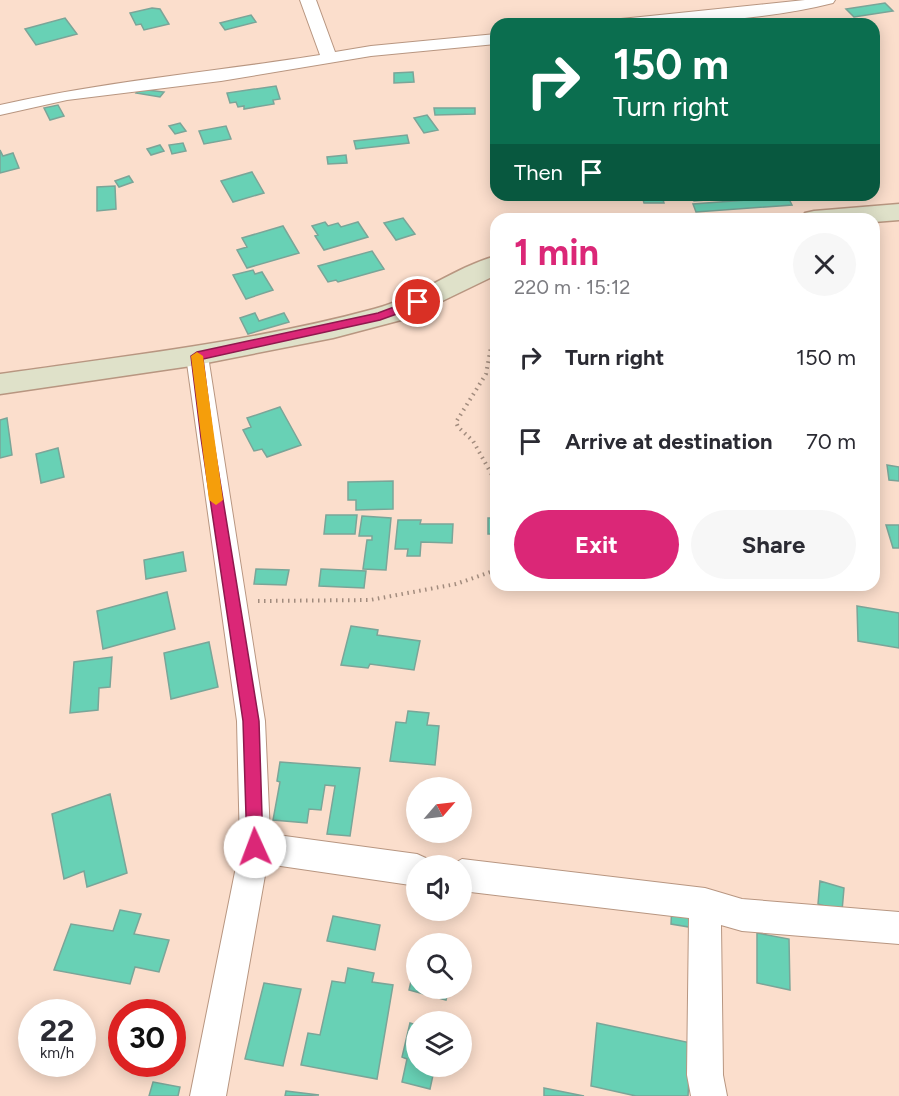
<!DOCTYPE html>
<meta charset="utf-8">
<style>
body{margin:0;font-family:Figtree,sans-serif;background:#f7f7f7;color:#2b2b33;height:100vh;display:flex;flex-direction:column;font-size:22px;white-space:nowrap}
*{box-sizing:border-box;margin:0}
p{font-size:20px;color:#7c7c81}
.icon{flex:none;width:33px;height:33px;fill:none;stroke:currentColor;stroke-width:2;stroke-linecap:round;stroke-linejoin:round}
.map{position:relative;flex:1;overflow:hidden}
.side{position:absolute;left:490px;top:213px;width:390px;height:378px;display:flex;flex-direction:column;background:#fff;border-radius:18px;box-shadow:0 3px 15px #0003}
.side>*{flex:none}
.top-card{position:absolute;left:490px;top:18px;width:390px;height:183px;border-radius:18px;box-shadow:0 3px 15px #0003;background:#0b6e4f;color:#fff;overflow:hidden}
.needle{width:39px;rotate:62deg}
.buttons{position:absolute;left:406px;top:777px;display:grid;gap:12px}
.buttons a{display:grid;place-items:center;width:66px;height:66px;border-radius:50%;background:#fff;box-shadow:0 3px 15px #0003;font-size:30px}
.speed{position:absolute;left:18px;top:999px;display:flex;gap:12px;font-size:30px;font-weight:700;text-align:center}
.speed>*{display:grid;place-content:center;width:78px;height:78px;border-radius:50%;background:#fff;box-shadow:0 3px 15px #0003;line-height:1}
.speed small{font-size:15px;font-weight:400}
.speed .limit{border:9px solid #d22;background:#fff;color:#111}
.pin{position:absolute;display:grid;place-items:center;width:51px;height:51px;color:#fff;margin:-26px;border:3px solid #fff;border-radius:50%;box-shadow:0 2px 6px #0007}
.me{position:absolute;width:66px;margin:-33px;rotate:358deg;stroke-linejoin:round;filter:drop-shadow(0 0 4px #0008)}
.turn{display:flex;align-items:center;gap:21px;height:126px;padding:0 24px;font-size:27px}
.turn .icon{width:78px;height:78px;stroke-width:2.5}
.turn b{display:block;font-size:42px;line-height:51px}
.then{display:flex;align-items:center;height:57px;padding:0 24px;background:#0003;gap:12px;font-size:22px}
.round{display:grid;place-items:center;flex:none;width:63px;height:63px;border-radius:32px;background:#f7f7f7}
.overview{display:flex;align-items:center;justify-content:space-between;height:102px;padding:0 24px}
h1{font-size:36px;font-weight:700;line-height:45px;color:#db2777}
.action{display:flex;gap:12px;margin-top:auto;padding:12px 24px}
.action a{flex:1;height:69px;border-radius:36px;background:#db2777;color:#fff;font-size:24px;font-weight:700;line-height:69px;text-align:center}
.action a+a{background:#f7f7f7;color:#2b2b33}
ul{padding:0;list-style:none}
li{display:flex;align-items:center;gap:18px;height:84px;padding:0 24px}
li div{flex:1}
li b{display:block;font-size:22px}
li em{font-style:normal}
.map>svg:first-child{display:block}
</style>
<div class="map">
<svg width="899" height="1096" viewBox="0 0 899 1096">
<rect width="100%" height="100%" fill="#fbdecc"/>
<path fill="#68d1b5" stroke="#7aa598" stroke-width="1.5" d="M 885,3 L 893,11 L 854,17 L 846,9 Z
M 152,8 L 160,9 L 169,24 L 144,30 L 141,24 L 136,25 L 130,13 Z
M 251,15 L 256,22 L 225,30 L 220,23 Z
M 65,18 L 77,34 L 36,45 L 25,29 Z
M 413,72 L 414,82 L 394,83 L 394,73 Z
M 276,86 L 280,99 L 273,100 L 274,104 L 244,109 L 244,106 L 238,107 L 236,102 L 230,103 L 227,93 Z
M 139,89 L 164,92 L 160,97 L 136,93 Z
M 58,105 L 64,116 L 50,120 L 44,108 Z
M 434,108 L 475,108 L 475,114 L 435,115 Z
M 427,115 L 438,130 L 424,133 L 414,118 Z
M 180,123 L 186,131 L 175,134 L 169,126 Z
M 226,126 L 231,139 L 204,144 L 199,131 Z
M 407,135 L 409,143 L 356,149 L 354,141 Z
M 183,143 L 186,151 L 172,154 L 169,145 Z
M 160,145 L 164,151 L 151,155 L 147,149 Z
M 0,150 L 3,156 L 13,153 L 19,168 L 0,173 Z
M 346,155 L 347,163 L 328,164 L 327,157 Z
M 252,172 L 264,193 L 233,202 L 221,181 Z
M 129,176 L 133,182 L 119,187 L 115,181 Z
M 115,186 L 116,209 L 97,211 L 97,187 Z
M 692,195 L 732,195 L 734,198 L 694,201 Z
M 642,196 L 662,196 L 664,203 L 644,203 Z
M 788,197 L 792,205 L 696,212 L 693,204 Z
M 403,218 L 415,234 L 396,240 L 384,223 Z
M 325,222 L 328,226 L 338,223 L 341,227 L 358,222 L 368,237 L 324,250 L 315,236 L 318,235 L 312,226 Z
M 283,226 L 299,253 L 247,268 L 237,250 L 247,247 L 242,238 Z
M 372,251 L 384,269 L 338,282 L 336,280 L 328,282 L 318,266 Z
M 253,270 L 255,274 L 262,272 L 273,290 L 246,299 L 233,275 Z
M 255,313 L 259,321 L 284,313 L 289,322 L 248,334 L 240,318 Z
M 280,407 L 301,445 L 267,457 L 262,449 L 254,451 L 243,430 L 251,427 L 247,418 Z
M 7,418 L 12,455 L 0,458 L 0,420 Z
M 58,448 L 64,477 L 41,483 L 36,454 Z
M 887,465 L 899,467 L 899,481 L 889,480 Z
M 393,481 L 393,509 L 356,510 L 356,500 L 348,500 L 348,482 Z
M 326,515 L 357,515 L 355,534 L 324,534 Z
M 362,516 L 391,518 L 386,570 L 363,569 L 367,540 L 372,540 L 372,536 L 359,536 Z
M 488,518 L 496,518 L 496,534 L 488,534 Z
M 398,520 L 421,520 L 420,524 L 453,524 L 452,543 L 421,542 L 420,556 L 407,556 L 408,549 L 395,549 Z
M 886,525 L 899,525 L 899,548 L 893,548 Z
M 183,552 L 186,571 L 146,579 L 144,560 Z
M 256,569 L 289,570 L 286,585 L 254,584 Z
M 321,569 L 366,571 L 364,588 L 319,586 Z
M 579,585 L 629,585 L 629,589 L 579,587 Z
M 167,592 L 175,629 L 103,649 L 97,611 Z
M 857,606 L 899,613 L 899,648 L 858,641 Z
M 351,626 L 378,630 L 377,635 L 420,641 L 414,670 L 370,664 L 368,668 L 341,665 Z
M 209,642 L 218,687 L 171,699 L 164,653 Z
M 112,657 L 110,687 L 99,688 L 98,710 L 70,713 L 74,662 Z
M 408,711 L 429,713 L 427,725 L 439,726 L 435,765 L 390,761 L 396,722 L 406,723 Z
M 280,762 L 360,768 L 350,836 L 327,834 L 335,786 L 325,785 L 321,810 L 309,809 L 307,823 L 273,820 L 280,782 L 277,781 Z
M 110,794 L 127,873 L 87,887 L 84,871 L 64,879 L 52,814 Z
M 820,881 L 844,888 L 842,911 L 818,904 Z
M 672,904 L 696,908 L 695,928 L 671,924 Z
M 120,910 L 141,914 L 134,934 L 169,940 L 159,972 L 135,967 L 130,984 L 54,970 L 71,924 L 113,931 Z
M 333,916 L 380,925 L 375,950 L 327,941 Z
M 757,933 L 789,939 L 790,990 L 757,983 Z
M 415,964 L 417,964 L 417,988 L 449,988 L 446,1000 L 409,990 Z
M 348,968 L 374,973 L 372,982 L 393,985 L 377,1079 L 301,1065 L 308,1033 L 320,1035 L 332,981 L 345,983 Z
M 264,983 L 301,989 L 283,1066 L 245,1059 Z
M 410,1023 L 417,1025 L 417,1066 L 435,1066 L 430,1089 L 402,1082 L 407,1059 L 402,1057 Z
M 597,1023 L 691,1043 L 688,1096 L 636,1096 L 591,1086 Z
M 153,1082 L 180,1087 L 178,1096 L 149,1096 Z
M 544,1088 L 584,1096 L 544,1096 Z
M 286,1091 L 319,1095 L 285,1096 Z"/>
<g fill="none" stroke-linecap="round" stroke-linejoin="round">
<defs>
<path id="street" d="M 300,0 L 316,0 L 335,52 L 371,46 L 496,34 L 496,44 L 371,56 L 221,81 L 67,100 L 0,115 L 0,105 C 105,81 213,72 320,55 Z
M 805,0 L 835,0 L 833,3 C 766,20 682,24 613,24 L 621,19 Z
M 197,348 L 205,351 L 208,356 L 265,721 L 270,834 L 417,854 L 428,859 L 431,866 L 417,866 L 417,886 L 267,864 L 226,1096 L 190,1096 L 240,847 L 237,721 L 186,356 L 189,351 Z
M 462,859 L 705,888 L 742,899 L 899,912 L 899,944 L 742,931 L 721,925 L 723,1075 L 727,1096 L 691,1096 L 687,1075 L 689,918 L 462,891 L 462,866 L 450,866 Z"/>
<path id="secondary" d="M 899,204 L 899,220 L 874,222 L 874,219 L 801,219 L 805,213 L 814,211 Z
M 496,256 L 496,275 L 405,319 L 333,338 L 191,366 L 0,394 L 0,374 C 125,356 252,342 374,309 C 417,298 453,268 496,256 Z"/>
</defs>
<use href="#street" stroke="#b89681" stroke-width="2"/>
<use href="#secondary" stroke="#b89681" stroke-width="3"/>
<path stroke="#a28c7e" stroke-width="4" stroke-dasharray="1.5 4.5" stroke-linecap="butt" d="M 496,339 L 491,347 L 486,374 L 456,422 L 458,427 L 473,441 L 496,482
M 258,601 L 370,600 L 456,584 L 496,570"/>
<use href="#street" fill="#fff" fill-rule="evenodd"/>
<use href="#secondary" fill="#dfe1c9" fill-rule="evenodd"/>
</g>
<path fill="#db2777" stroke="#8e194d" stroke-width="1.5" d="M 418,298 L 422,300 L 422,305 L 380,320 L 203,359 L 213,438 L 259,721 L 263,847 L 261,852 L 255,855 L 249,852 L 247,847 L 243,721 L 201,438 L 191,356 L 197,352 L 378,313 Z"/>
<path fill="#f59e0b" d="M 197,352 L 203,356 L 223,500 L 216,505 L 209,500 L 191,356 Z"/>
</svg>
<div class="buttons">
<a><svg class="needle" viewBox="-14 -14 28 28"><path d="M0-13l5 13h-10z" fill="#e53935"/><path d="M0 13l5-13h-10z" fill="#7c7c81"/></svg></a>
<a><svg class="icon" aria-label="sound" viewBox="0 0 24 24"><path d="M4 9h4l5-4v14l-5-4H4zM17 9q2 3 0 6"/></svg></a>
<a><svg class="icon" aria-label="search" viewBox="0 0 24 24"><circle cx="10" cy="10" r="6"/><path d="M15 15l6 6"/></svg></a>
<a><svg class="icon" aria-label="layers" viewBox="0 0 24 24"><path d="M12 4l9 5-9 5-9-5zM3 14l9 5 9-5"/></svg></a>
</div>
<div class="speed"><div>22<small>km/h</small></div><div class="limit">30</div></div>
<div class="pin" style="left:418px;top:302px;background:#d93025"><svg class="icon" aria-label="arrive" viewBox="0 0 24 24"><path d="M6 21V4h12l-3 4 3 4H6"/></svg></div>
<svg class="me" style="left:255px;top:847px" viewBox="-20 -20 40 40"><circle r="19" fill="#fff"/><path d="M0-13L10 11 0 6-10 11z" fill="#db2777"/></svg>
<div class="top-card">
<div class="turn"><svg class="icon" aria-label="right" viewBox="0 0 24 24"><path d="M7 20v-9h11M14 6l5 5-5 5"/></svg><div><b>150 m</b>Turn right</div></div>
<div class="then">Then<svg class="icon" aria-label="arrive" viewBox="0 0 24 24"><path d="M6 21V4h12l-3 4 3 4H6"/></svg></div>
</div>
<section class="side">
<div class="overview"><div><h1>1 min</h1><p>220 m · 15:12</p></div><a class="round"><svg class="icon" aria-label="close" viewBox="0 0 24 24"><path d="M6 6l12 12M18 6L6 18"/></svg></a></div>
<ul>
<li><svg class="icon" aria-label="right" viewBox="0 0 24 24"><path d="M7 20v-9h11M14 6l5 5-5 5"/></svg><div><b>Turn right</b></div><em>150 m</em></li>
<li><svg class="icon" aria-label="arrive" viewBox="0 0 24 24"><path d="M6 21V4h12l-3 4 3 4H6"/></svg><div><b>Arrive at destination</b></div><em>70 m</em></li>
</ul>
<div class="action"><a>Exit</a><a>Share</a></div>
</section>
</div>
